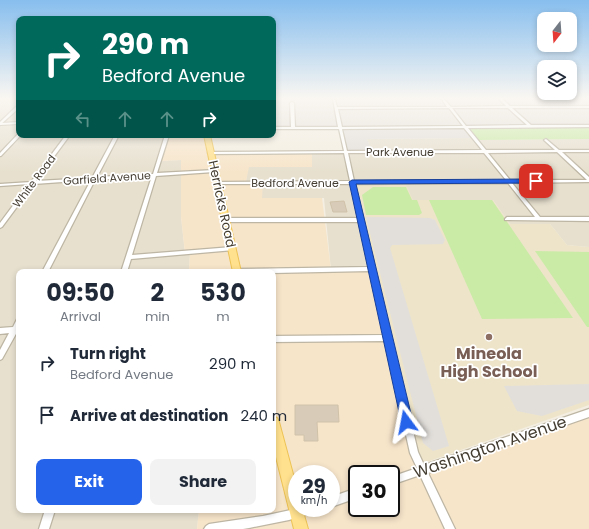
<!DOCTYPE html>
<style>
body{margin:0;font-family:Poppins,sans-serif;background:#f2f2f3;color:#1f2937;height:100vh;display:flex;flex-direction:column;font-size:15px;white-space:nowrap}
*{box-sizing:border-box;margin:0}
p{font-size:13px;color:#747a83}
.icon{flex:none;width:22px;height:22px;fill:none;stroke:currentColor;stroke-width:2;stroke-linecap:round;stroke-linejoin:round}
.map{position:relative;flex:1;overflow:hidden}
.details{position:absolute;left:16px;top:269px;width:260px;height:244px;display:flex;flex-direction:column;background:#fff;border-radius:8px;box-shadow:0 2px 6px #0003}
.details>*{flex:none}
.hud{position:absolute;left:16px;top:16px;width:260px;height:122px;border-radius:8px;box-shadow:0 2px 6px #0003;background:#00695c;color:#fff;overflow:hidden}
.needle{width:26px;rotate:197deg}
.controls{position:absolute;left:537px;top:12px;display:grid;gap:8px}
.controls a{display:grid;place-items:center;width:40px;height:40px;border-radius:8px;background:#fff;box-shadow:0 2px 6px #0003;font-size:20px}
.speed{position:absolute;left:288px;top:465px;display:flex;gap:8px;font-size:20px;font-weight:700;text-align:center}
.speed>*{display:grid;place-content:center;width:52px;height:52px;border-radius:50%;background:#fff;box-shadow:0 2px 6px #0003;line-height:1}
.speed small{font-size:10px;font-weight:400}
.speed .limit{border:2px solid #111;border-radius:6px;background:#fff;color:#111}
.pin{position:absolute;display:grid;place-items:center;width:34px;height:34px;color:#fff;margin:-17px;border-radius:8px;box-shadow:0 2px 6px #0006}
.me{position:absolute;width:44px;margin:-22px;rotate:347deg;stroke-linejoin:round;filter:drop-shadow(0 0 3px #0008)}
.turn{display:flex;align-items:center;gap:14px;height:84px;padding:0 20px;font-size:18px}
.turn .icon{width:52px;height:52px;stroke-width:2.5}
.turn b{display:block;font-size:28px;line-height:34px}
.lanes{display:flex;align-items:center;height:38px;padding:0 20px;background:#0003;justify-content:center;gap:20px;direction:ltr}
.lanes .off{opacity:.35}
.eta{display:flex;justify-content:space-evenly;align-items:center;height:68px;text-align:center}
.eta b{font-size:24px;font-weight:700;line-height:28px}
.cta{display:flex;gap:8px;margin-top:auto;padding:8px 20px}
.cta a{flex:1;height:46px;border-radius:8px;background:#2563eb;color:#fff;font-size:16px;font-weight:700;line-height:46px;text-align:center}
.cta a+a{background:#f2f2f3;color:#1f2937}
ul{padding:0;list-style:none}
li{display:flex;align-items:center;gap:12px;height:52px;padding:0 20px}
li div{flex:1}
li b{display:block;font-size:15px}
li em{font-style:normal}
.map>svg:first-child{display:block}
</style>
<div class="map">
<svg width="589" height="529" viewBox="0 0 589 529">
<rect width="100%" height="100%" fill="#f3eee1"/>
<path fill="#e7e0cf" d="M 0,98 L 19,98 L 19,135 L 167,135 L 160,161 L 182,160 L 181,217 L 185,253 L 190,252 L 189,272 L 19,272 L 19,510 L 199,510 L 197,529 L 0,529 Z
M 474,138 L 476,140 L 589,139 L 589,247 L 567,245 L 550,224 L 510,224 L 493,200 L 413,200 L 372,269 L 331,270 L 324,198 L 261,198 L 263,181 L 246,181 L 248,167 L 312,167 L 312,153 L 372,152 L 367,139 Z"/>
<path fill="#f7e5ca" fill-rule="evenodd" d="M 167,135 L 207,135 L 210,153 L 312,153 L 312,167 L 249,167 L 246,181 L 248,183 L 263,181 L 262,198 L 322,198 L 331,270 L 372,269 L 422,470 L 589,413 L 589,529 L 197,529 L 199,510 L 273,510 L 273,272 L 189,272 L 190,253 L 185,253 L 181,217 L 181,160 L 159,161 ZM 297,474 L 331,474 L 331,508 L 297,508 ZM 357,474 L 391,474 L 391,508 L 357,508 Z"/>
<path fill="#e4ded7" d="M 273,98 L 589,98 L 589,126 L 273,128 Z"/>
<path fill="#ede4ca" d="M 405,182 L 413,200 L 493,200 L 510,224 L 550,224 L 567,245 L 589,247 L 589,405 L 421,464 L 353,183 Z"/>
<path fill="#caeba6" d="M 589,126 L 589,139 L 476,140 L 465,127 Z
M 373,187 L 406,187 L 412,200 L 417,200 L 422,213 L 419,215 L 366,215 L 362,195 Z
M 429,200 L 492,200 L 573,318 L 482,319 Z
M 535,251 L 589,252 L 589,327 L 587,327 Z"/>
<path fill="#e2dfdb" d="M 340,127 L 465,127 L 474,138 L 367,139 L 372,152 L 346,152 Z
M 366,217 L 430,218 L 435,220 L 445,240 L 443,244 L 392,245 L 390,248 L 449,446 L 433,451 L 423,443 Z
M 589,384 L 589,400 L 542,416 L 517,411 L 504,386 Z"/>
<path fill="#d8ccb9" stroke="#d0c2a9" d="M 344,201 L 347,212 L 333,212 L 330,202 Z
M 295,405 L 338,405 L 339,422 L 317,422 L 318,441 L 304,441 L 304,435 L 295,435 Z"/>
<g fill="none" stroke-linecap="round" stroke-linejoin="round">
<defs>
<path id="minor" d="M 441,98 L 443,98 L 451,107 L 506,106 L 498,98 L 501,98 L 510,106 L 589,106 L 589,108 L 512,108 L 531,125 L 589,125 L 589,127 L 468,128 L 486,150 L 555,150 L 545,141 L 544,140 L 546,139 L 559,150 L 589,150 L 589,152 L 562,152 L 589,177 L 589,182 L 512,183 L 540,217 L 589,217 L 589,221 L 505,220 L 505,219 L 507,217 L 535,217 L 508,183 L 355,184 L 418,452 L 424,465 L 589,409 L 589,417 L 428,473 L 455,529 L 445,529 L 420,475 L 391,485 L 391,477 L 417,468 L 410,453 L 385,341 L 273,342 L 273,336 L 384,335 L 370,271 L 273,273 L 234,272 L 233,271 L 234,270 L 236,269 L 369,267 L 359,222 L 225,222 L 223,220 L 225,218 L 358,218 L 351,184 L 217,184 L 215,183 L 217,182 L 350,181 L 344,153 L 210,154 L 208,153 L 210,152 L 344,151 L 339,129 L 273,129 L 273,127 L 291,127 L 290,103 L 292,102 L 294,103 L 295,127 L 338,127 L 333,99 L 335,100 L 337,107 L 447,107 ZM 449,108 L 463,126 L 342,127 L 338,109 ZM 452,108 L 508,108 L 527,125 L 466,126 ZM 464,128 L 482,150 L 347,151 L 342,129 ZM 557,152 L 587,180 L 510,180 L 488,153 ZM 348,153 L 484,153 L 506,180 L 354,181 Z
M 18,105 L 19,105 L 19,108 L 0,125 L 0,122 Z
M 18,134 L 21,135 L 1,156 L 0,156 L 0,153 Z
M 66,135 L 70,135 L 36,181 L 92,178 L 115,135 L 119,135 L 97,177 L 153,174 L 165,135 L 169,135 L 157,173 L 214,170 L 216,171 L 214,172 L 156,176 L 132,255 L 232,247 L 235,249 L 234,250 L 131,259 L 127,272 L 121,272 L 152,176 L 95,180 L 48,272 L 42,272 L 91,180 L 34,184 L 2,227 L 0,228 L 0,223 L 29,184 L 0,186 L 0,184 L 31,182 Z
M 19,318 L 19,331 L 17,332 L 2,359 L 0,360 L 0,350 L 9,333 L 0,334 L 0,328 L 13,327 L 17,319 Z
M 357,488 L 357,498 L 331,507 L 331,497 Z
M 300,508 L 320,508 L 318,511 L 289,520 L 249,528 L 243,529 L 204,529 L 206,526 L 209,524 L 263,516 Z
M 45,510 L 55,510 L 49,529 L 39,529 Z"/>
<path id="tertiary" d="M 19,122 L 19,124 L 0,125 L 0,123 Z"/>
<path id="primary" d="M 204,135 L 210,135 L 241,272 L 233,272 Z
M 273,416 L 277,418 L 279,422 L 297,489 L 297,508 L 302,508 L 308,529 L 294,529 L 273,445 Z"/>
</defs>
<use href="#minor" stroke="#beb6a4" stroke-width="2.5"/>
<use href="#tertiary" stroke="#beb6a4" stroke-width="2"/>
<use href="#primary" stroke="#edc355" stroke-width="2"/>
<use href="#minor" fill="#fff" fill-rule="evenodd"/>
<use href="#tertiary" fill="#fff" fill-rule="evenodd"/>
<use href="#primary" fill="#ffe18e" fill-rule="evenodd"/>
</g>
<linearGradient id="sky" x2="0" y2="1"><stop stop-color="#87beee"/><stop offset="0.57" stop-color="#faf7f2"/><stop offset="1" stop-color="#faf7f2" stop-opacity="0"/></linearGradient>
<rect width="589" height="172" fill="url(#sky)"/>
<path fill="#2563eb" stroke="#184099" d="M 536,179 L 539,181 L 538,183 L 356,184 L 413,422 L 411,426 L 406,428 L 402,426 L 349,182 L 352,180 Z"/>
<circle fill="#8d6e63" stroke="#fff" stroke-width="1.5" cx="489" cy="337" r="4"/>
<g text-anchor="middle" dominant-baseline="central" stroke-width="3.5" stroke-linejoin="round" paint-order="stroke">
<g font-size="11" fill="#443d32" stroke="#fff">
<text x="400" y="152">Park Avenue</text>
<text transform="translate(107 178) rotate(-4)">Garfield Avenue</text>
<text transform="translate(34 181) rotate(-53)">White Road</text>
<text x="295" y="183">Bedford Avenue</text>
</g>
<g font-size="13" fill="#443d32" stroke="#fff">
<text transform="translate(222 204) rotate(78)">Herricks Road</text>
</g>
<g font-size="16" font-weight="bold" fill="#785e54" stroke="#fff">
<text x="489" y="353">Mineola<tspan x="489" dy="18">High School</tspan></text>
</g>
<g font-size="16" fill="#443d32" stroke="#fff">
<text transform="translate(490 447) rotate(-19)">Washington Avenue</text>
</g>
</g>
</svg>
<div class="controls">
<a><svg class="needle" viewBox="-14 -14 28 28"><path d="M0-13l5 13h-10z" fill="#e53935"/><path d="M0 13l5-13h-10z" fill="#747a83"/></svg></a>
<a><svg class="icon" aria-label="layers" viewBox="0 0 24 24"><path d="M12 4l9 5-9 5-9-5zM3 14l9 5 9-5"/></svg></a>
</div>
<div class="speed"><div>29<small>km/h</small></div><div class="limit">30</div></div>
<div class="pin" style="left:536px;top:181px;background:#d93025"><svg class="icon" aria-label="arrive" viewBox="0 0 24 24"><path d="M6 21V4h12l-3 4 3 4H6"/></svg></div>
<svg class="me" style="left:406px;top:422px" viewBox="-20 -20 40 40"><path d="M0-17L14 15 0 8-14 15z" fill="#2563eb" stroke="#fff" stroke-width="4"/></svg>
<div class="hud">
<div class="turn"><svg class="icon" aria-label="right" viewBox="0 0 24 24"><path d="M7 20v-9h11M14 6l5 5-5 5"/></svg><div><b>290 m</b>Bedford Avenue</div></div>
<div class="lanes"><svg class="icon off" aria-label="left" viewBox="0 0 24 24"><path d="M17 20v-9H6M10 6l-5 5 5 5"/></svg><svg class="icon off" aria-label="ahead" viewBox="0 0 24 24"><path d="M12 20V5M6 11l6-6 6 6"/></svg><svg class="icon off" aria-label="ahead" viewBox="0 0 24 24"><path d="M12 20V5M6 11l6-6 6 6"/></svg><svg class="icon" aria-label="right" viewBox="0 0 24 24"><path d="M7 20v-9h11M14 6l5 5-5 5"/></svg></div>
</div>
<section class="details">
<div class="eta">
<div><b>09:50</b><p>Arrival</p></div>
<div><b>2</b><p>min</p></div>
<div><b>530</b><p>m</p></div>
</div>
<ul>
<li><svg class="icon" aria-label="right" viewBox="0 0 24 24"><path d="M7 20v-9h11M14 6l5 5-5 5"/></svg><div><b>Turn right</b><p>Bedford Avenue</p></div><em>290 m</em></li>
<li><svg class="icon" aria-label="arrive" viewBox="0 0 24 24"><path d="M6 21V4h12l-3 4 3 4H6"/></svg><div><b>Arrive at destination</b></div><em>240 m</em></li>
</ul>
<div class="cta"><a>Exit</a><a>Share</a></div>
</section>
</div>
